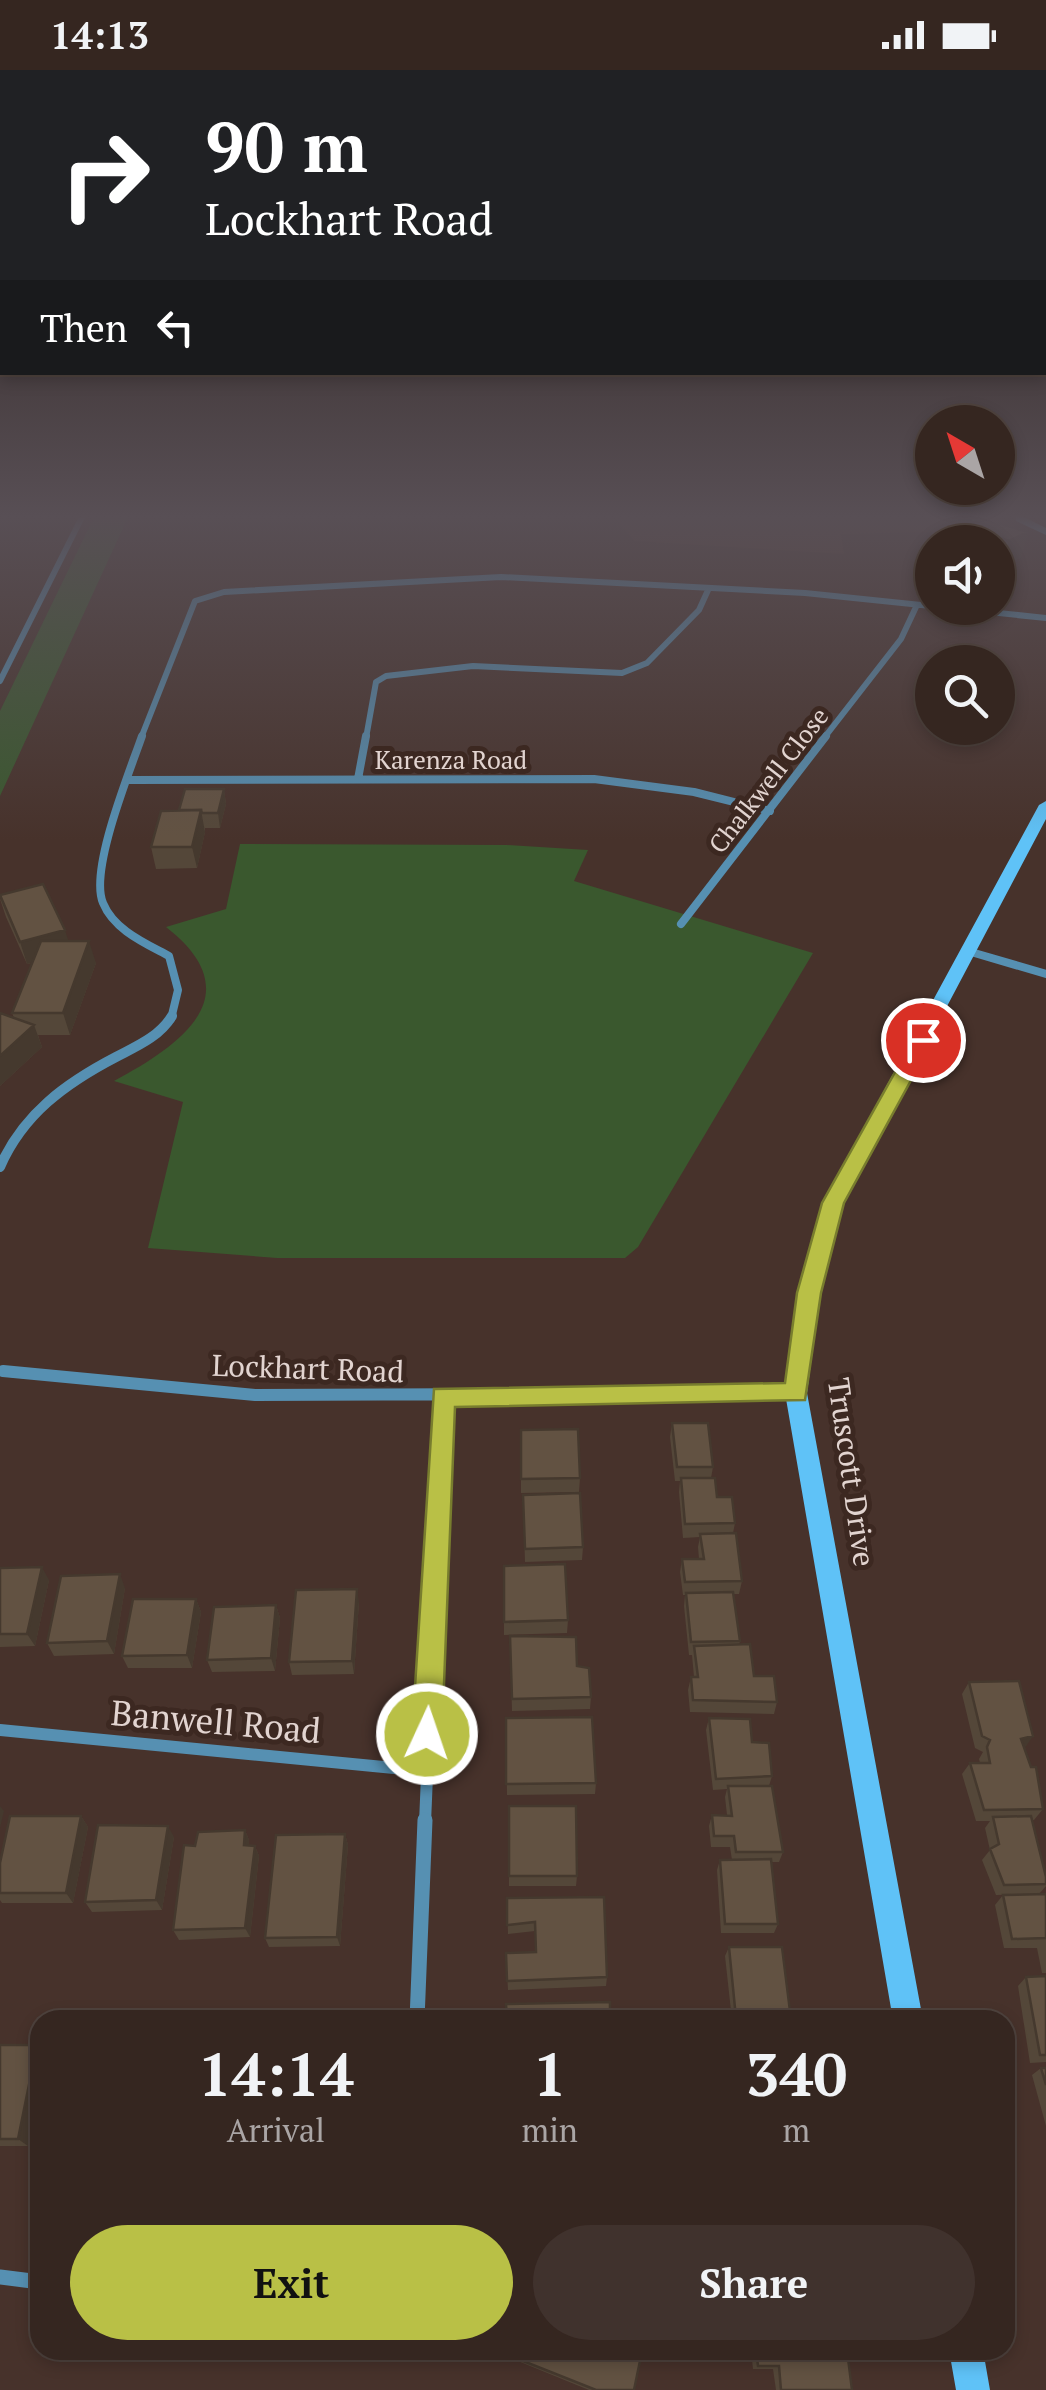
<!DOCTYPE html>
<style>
body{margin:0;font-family:"PT Serif",serif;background:#40322d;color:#f1f3f6;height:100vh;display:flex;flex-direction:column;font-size:38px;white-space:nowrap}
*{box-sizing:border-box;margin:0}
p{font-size:32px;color:#aaa5a5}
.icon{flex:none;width:55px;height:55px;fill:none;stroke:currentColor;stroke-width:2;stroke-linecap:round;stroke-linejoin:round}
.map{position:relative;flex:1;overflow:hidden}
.details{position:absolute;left:30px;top:1940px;width:985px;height:350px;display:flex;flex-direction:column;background:#352620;border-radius:30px;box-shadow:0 5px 15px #0003,0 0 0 2px #4f433e}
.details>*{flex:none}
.guide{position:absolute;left:0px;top:0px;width:1048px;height:305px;box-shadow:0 5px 15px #0003,0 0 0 2px #4f433e;background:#202124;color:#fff;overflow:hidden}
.needle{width:65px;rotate:321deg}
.fabs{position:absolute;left:915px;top:335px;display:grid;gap:20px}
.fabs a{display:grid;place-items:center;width:100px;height:100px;border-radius:50%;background:#352620;box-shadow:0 5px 15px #0003,0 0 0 2px #4f433e;font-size:50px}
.pin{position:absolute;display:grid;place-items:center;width:85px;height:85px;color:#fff;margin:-42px;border:5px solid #fff;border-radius:50%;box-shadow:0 2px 10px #0007}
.me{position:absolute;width:110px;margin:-55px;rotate:3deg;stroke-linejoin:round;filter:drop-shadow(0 0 8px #0008)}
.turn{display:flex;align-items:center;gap:35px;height:210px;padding:0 40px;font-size:45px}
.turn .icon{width:130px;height:130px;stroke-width:2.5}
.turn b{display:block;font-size:70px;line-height:85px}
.then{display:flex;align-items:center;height:95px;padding:0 40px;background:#0003;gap:20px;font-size:38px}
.eta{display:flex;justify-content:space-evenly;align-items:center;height:170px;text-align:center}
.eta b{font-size:60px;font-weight:600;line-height:70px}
.primary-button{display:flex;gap:20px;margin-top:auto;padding:20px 40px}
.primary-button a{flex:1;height:115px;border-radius:60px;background:#b9c046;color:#111;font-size:40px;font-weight:600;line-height:115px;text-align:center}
.primary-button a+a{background:#40322d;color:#f1f3f6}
.status{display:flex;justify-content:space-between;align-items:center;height:70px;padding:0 50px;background:#352620;direction:ltr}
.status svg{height:28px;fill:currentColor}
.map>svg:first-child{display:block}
</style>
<div class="status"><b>14:13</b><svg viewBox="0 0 49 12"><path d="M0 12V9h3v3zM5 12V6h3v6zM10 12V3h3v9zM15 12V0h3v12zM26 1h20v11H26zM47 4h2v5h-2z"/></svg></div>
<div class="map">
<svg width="1046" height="2320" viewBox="0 0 1046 2320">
<rect width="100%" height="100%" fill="#47322b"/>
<path fill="#553a30" d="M 612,445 L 997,445 L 1020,460 L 841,464 L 844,484 L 634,471 Z"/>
<path fill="#3a582e" d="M 95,445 L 129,445 L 0,726 L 0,641 Z
M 240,774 L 507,775 L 588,780 L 574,811 L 813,883 L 638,1177 L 625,1188 L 277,1188 L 148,1178 L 183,1032 L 114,1011 C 183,974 252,924 166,857 L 226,839 Z"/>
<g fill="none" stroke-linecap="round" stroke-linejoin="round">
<path stroke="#5690b2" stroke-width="6" d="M 0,611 L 83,445
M 141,668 L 195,531 L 224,522 L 501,507 L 805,523 L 1046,548
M 366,668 L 376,612 L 386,606 L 473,596 L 622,603 L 647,593 L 699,540 L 709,518
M 824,668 L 901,569 L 916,537"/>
<path stroke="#5690b2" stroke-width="8" d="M 142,666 C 130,701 89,800 103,833 C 114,860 145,873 169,886 L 178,920 L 171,949
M 358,709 L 366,666
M 128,710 L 594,709 L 694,722 L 770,741
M 681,854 L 826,666
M 971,882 L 1046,904"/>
<path stroke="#5690b2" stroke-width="10" d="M 0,1097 C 23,1044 66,1013 116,987 C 137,976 159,967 172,946
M 0,1301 L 30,1304"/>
<path stroke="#5690b2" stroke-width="12" d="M 3,1301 L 255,1325 L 796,1323
M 0,1660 L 425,1701
M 425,1753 L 443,1326"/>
<path stroke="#5690b2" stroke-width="15" d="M 417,1950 L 425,1750
M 0,2207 L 40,2212"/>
<path fill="#5fc2f7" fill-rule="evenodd" d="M 1016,445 L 1027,445 L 1026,448 L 1046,458 L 1046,465 L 1016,451 Z
M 1046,731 L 1046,749 L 843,1133 L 820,1227 L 807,1323 L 923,1950 L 893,1950 L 785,1323 C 793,1258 804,1195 823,1133 L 1039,735 Z
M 949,2280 L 983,2280 L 990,2320 L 956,2320 Z"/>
</g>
<path fill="#544739" d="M 947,452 L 1028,462 L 1021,487 L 1003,496 L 998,494 L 998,472 L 942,472 Z
M 224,719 L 226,734 L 220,758 L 205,758 L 205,762 L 197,798 L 156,799 L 151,777 L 179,740 Z
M 0,829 L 69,871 L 96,893 L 70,965 L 38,965 L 42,977 L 0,1016 L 0,943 L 14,948 L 12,943 L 32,893 L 27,894 L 6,847 Z
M 672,1353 L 713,1397 L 711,1408 L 717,1427 L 735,1453 L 733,1463 L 742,1511 L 739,1524 L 733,1524 L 740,1571 L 739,1575 L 754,1606 L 777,1632 L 774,1644 L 690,1642 L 688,1620 L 691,1607 L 694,1607 L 692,1585 L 689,1585 L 684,1536 L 685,1525 L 683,1525 L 680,1502 L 682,1489 L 699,1489 L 698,1477 L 700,1467 L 683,1468 L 679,1422 L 680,1411 L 675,1411 L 670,1367 Z
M 521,1360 L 580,1408 L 579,1422 L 521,1423 Z
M 523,1425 L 583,1477 L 582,1490 L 525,1492 Z
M 504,1496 L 568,1550 L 567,1563 L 504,1565 Z
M 0,1498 L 49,1510 L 35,1576 L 0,1577 Z
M 125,1518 L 114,1584 L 54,1586 L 47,1573 Z
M 196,1529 L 201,1542 L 192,1598 L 128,1598 L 122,1586 Z
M 359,1532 L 354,1604 L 292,1605 L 289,1592 Z
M 276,1535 L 280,1548 L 275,1601 L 212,1602 L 207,1590 Z
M 510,1566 L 591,1627 L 590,1639 L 512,1641 Z
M 969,1612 L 1025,1678 L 1043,1739 L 1034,1750 L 1032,1750 L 1046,1807 L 1046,1816 L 1039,1824 L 996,1825 L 982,1790 L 990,1780 L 985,1758 L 990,1751 L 976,1751 L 962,1704 L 970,1693 L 980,1693 L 979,1689 L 983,1682 L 975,1678 L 962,1624 Z
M 506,1648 L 596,1713 L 595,1724 L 507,1725 Z
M 709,1648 L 752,1672 L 772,1706 L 769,1716 L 783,1782 L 779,1792 L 772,1792 L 778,1854 L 774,1863 L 721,1863 L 717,1800 L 720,1790 L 732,1790 L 730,1777 L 711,1777 L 709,1756 L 712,1745 L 727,1745 L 725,1727 L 727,1719 L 713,1720 L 706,1660 Z
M 509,1736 L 577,1806 L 576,1816 L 509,1816 Z
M 81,1746 L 88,1757 L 73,1833 L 2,1833 L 0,1830 L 0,1793 Z
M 245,1760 L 249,1770 L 249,1775 L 255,1776 L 259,1786 L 250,1867 L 179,1870 L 173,1860 L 195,1776 Z
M 345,1764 L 348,1775 L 340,1876 L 269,1877 L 265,1868 Z
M 174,1767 L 162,1840 L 92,1842 L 85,1832 Z
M 1046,1824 L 1046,1903 L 1042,1903 L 1037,1878 L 1004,1878 L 995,1835 L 1003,1825 Z
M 507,1828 L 607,1907 L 606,1916 L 508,1920 L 506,1883 L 535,1882 L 535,1861 L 508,1864 Z
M 729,1877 L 791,1949 L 791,1950 L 732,1950 L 725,1886 Z
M 1046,1906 L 1046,1992 L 1030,1993 L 1018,1916 L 1026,1907 Z
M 0,1975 L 28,2076 L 0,2076 Z
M 1041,1998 L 1046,1998 L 1046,2056 L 1032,2005 Z
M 751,2280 L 847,2280 L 852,2320 L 776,2320 L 773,2299 L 753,2299 Z
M 513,2287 L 634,2320 L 589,2320 L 513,2289 Z"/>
<path fill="#45392e" d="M 1028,462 L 1021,487 L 1003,496 L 1009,471 Z
M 224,719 L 226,734 L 220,758 L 218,743 Z
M 201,740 L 205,762 L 197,798 L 192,777 Z
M 65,860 L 72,882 L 27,894 L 20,872 Z
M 89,871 L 96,893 L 70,965 L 63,943 Z
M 34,955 L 42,977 L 0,1016 L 0,986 Z
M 42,1497 L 49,1510 L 35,1576 L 27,1564 Z
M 120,1504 L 125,1518 L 114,1584 L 107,1571 Z
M 357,1519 L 359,1532 L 354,1604 L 352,1591 Z
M 196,1529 L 201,1542 L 192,1598 L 187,1585 Z
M 276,1535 L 280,1548 L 275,1601 L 271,1588 Z
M 1033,1666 L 1025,1678 L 1021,1669 Z
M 0,1736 L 4,1741 L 0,1758 Z
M 81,1746 L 88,1757 L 73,1833 L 66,1823 Z
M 168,1756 L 174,1767 L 162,1840 L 156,1830 Z
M 245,1760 L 249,1770 L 249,1785 L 244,1775 Z
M 345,1764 L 348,1775 L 340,1876 L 337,1867 Z
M 255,1776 L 259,1786 L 250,1867 L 245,1858 Z
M 37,1975 L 40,1978 L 40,2012 L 28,2076 L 18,2069 Z"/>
<path fill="#625242" stroke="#45392e" stroke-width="2.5" d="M 974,446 L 1028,462 L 1009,471 L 992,465 L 986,469 L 971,464 L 976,461 L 947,452 Z
M 185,719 L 224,719 L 218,743 L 202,743 L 201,740 L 179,740 Z
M 201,740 L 192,777 L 151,777 L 161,741 Z
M 43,814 L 65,860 L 20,872 L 0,825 Z
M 41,871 L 89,871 L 63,943 L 12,943 Z
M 0,943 L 34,955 L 0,986 Z
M 672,1353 L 708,1353 L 713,1397 L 677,1397 Z
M 578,1359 L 580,1408 L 521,1409 L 521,1360 Z
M 681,1408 L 715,1408 L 717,1427 L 732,1427 L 735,1453 L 685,1454 Z
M 580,1423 L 583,1477 L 525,1479 L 523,1425 Z
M 736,1463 L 742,1511 L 685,1512 L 682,1489 L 704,1489 L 700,1464 Z
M 565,1494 L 568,1550 L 504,1552 L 504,1496 Z
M 42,1497 L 27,1564 L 0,1564 L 0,1498 Z
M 120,1504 L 107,1571 L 47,1573 L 61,1506 Z
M 357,1519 L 352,1591 L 289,1592 L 296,1520 Z
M 733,1522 L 740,1571 L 691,1572 L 686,1523 Z
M 133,1529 L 196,1529 L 187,1585 L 122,1586 Z
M 276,1535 L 271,1588 L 207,1590 L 214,1537 Z
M 510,1566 L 576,1567 L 577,1596 L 589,1598 L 591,1627 L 512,1629 Z
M 750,1574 L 754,1606 L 774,1606 L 777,1632 L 693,1630 L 691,1607 L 698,1607 L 694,1576 Z
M 1019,1611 L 1033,1666 L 1021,1669 L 1031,1697 L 1036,1697 L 1043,1739 L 984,1740 L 970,1693 L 990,1693 L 987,1677 L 990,1670 L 982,1666 L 969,1612 Z
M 592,1647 L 596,1713 L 506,1714 L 506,1648 Z
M 709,1648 L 750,1649 L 752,1672 L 769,1673 L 772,1706 L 716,1709 Z
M 728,1716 L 772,1716 L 783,1782 L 736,1782 L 734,1766 L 714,1766 L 712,1745 L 732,1746 Z
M 509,1736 L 576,1736 L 577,1806 L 509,1806 Z
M 10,1746 L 81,1746 L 66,1823 L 0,1823 L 0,1793 Z
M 1031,1746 L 1046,1807 L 1046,1814 L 1004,1815 L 990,1779 L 999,1774 L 993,1747 Z
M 98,1755 L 168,1756 L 156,1830 L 85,1832 Z
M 245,1760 L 244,1775 L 255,1776 L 245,1858 L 173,1860 L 184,1775 L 195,1776 L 198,1762 Z
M 345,1764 L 337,1867 L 265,1868 L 276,1765 Z
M 771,1789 L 778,1854 L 725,1854 L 720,1790 Z
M 1046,1824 L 1046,1868 L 1012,1869 L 1003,1825 Z
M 604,1827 L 607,1907 L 507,1911 L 506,1883 L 536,1882 L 535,1852 L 507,1855 L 507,1828 Z
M 729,1877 L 782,1877 L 791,1949 L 736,1948 Z
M 1046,1906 L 1046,1985 L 1040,1985 L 1026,1907 Z
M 610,1932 L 610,1950 L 507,1950 L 506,1934 Z
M 0,1975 L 37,1975 L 18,2069 L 0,2069 Z
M 1041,1998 L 1046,1998 L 1046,2015 Z
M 515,2280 L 625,2280 L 641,2286 L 634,2320 L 596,2320 L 513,2287 Z
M 756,2280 L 847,2280 L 852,2320 L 781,2320 L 779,2296 L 758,2296 Z"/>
<linearGradient id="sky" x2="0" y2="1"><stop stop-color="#271c18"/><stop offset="0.58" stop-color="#584f55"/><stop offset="1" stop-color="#584f55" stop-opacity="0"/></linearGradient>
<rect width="1046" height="770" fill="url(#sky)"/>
<path fill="#b9c046" stroke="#787d2e" stroke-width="2.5" d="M 923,964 L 933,970 L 844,1133 L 821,1223 L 805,1330 L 455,1337 L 442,1664 L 438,1674 L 427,1678 L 417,1674 L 412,1664 L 434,1319 L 785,1313 L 797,1223 L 822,1133 L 913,970 Z"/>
<g text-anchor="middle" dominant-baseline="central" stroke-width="10" stroke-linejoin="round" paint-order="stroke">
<g font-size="25" fill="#e2d4d0" stroke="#3c2821">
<text x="451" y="689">Karenza Road</text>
<text transform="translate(768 710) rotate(-52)">Chalkwell Close</text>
</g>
<g font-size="30" fill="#e2d4d0" stroke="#3c2821">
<text transform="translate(308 1298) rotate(2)">Lockhart Road</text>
<text transform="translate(852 1402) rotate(82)">Truscott Drive</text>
</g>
<g font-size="35" fill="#e2d4d0" stroke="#3c2821">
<text transform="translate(216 1651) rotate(5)">Banwell Road</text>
</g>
</g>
</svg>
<div class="fabs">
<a><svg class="needle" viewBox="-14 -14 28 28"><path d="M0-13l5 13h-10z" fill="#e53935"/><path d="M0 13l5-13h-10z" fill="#aaa5a5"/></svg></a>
<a><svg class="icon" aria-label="sound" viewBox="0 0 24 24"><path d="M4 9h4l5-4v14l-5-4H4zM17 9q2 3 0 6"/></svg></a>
<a><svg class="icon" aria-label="search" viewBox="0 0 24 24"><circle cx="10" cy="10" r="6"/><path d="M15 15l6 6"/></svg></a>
</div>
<div class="pin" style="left:923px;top:970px;background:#d93025"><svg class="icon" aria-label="arrive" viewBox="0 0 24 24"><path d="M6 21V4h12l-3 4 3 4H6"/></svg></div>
<svg class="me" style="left:427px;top:1664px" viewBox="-20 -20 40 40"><circle r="17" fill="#b9c046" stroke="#fff" stroke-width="3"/><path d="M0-11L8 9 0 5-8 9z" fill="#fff"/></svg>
<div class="guide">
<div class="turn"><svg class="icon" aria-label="right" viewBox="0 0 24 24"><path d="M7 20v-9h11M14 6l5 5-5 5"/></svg><div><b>90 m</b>Lockhart Road</div></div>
<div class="then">Then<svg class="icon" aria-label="left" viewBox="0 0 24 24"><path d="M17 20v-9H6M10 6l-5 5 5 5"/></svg></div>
</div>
<section class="details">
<div class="eta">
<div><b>14:14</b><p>Arrival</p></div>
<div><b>1</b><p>min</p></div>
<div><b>340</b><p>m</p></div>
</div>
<div class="primary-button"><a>Exit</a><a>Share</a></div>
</section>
</div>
